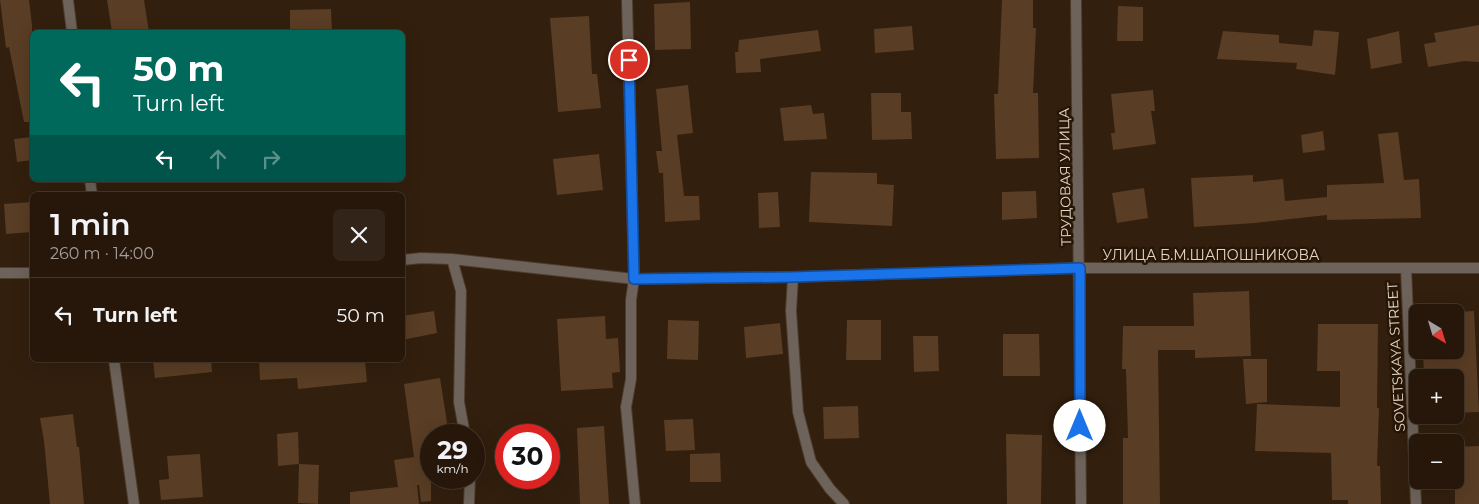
<!DOCTYPE html>
<meta charset="utf-8">
<style>
body{margin:0;font-family:Montserrat,sans-serif;background:#322418;color:#f1f3f6;height:100vh;display:flex;flex-direction:column;font-size:19px;white-space:nowrap}
*{box-sizing:border-box;margin:0}
p{font-size:16px;color:#a49f9c}
.icon{flex:none;width:28px;height:28px;fill:none;stroke:currentColor;stroke-width:2;stroke-linecap:round;stroke-linejoin:round}
.map{position:relative;flex:1;overflow:hidden}
.side{position:absolute;left:30px;top:192px;width:375px;height:170px;display:flex;flex-direction:column;background:#26170a;border-radius:8px;box-shadow:0 5px 20px #0002,0 0 0 1px #42362b}
.side>*{flex:none}
.guide{position:absolute;left:30px;top:30px;width:375px;height:152px;border-radius:8px;box-shadow:0 5px 20px #0002,0 0 0 1px #42362b;background:#00695c;color:#fff;overflow:hidden}
.needle{width:32px;rotate:142deg}
.fabs{position:absolute;left:1409px;top:304px;display:grid;gap:10px}
.fabs a{display:grid;place-items:center;width:55px;height:55px;border-radius:8px;background:#26170a;box-shadow:0 5px 20px #0002,0 0 0 1px #42362b;font-size:25px}
.speed{position:absolute;left:420px;top:424px;display:flex;gap:10px;font-size:25px;font-weight:700;text-align:center}
.speed>*{display:grid;place-content:center;width:65px;height:65px;border-radius:50%;background:#26170a;box-shadow:0 5px 20px #0002,0 0 0 1px #42362b;line-height:1}
.speed small{font-size:12px;font-weight:400}
.speed .limit{border:8px solid #d22;background:#fff;color:#111}
.pin{position:absolute;display:grid;place-items:center;width:42px;height:42px;color:#fff;margin:-21px;border:2px solid #fff;border-radius:50%;box-shadow:0 1px 5px #0007}
.me{position:absolute;width:55px;margin:-28px;rotate:0deg;stroke-linejoin:round;filter:drop-shadow(0 0 4px #0008)}
.turn{display:flex;align-items:center;gap:18px;height:105px;padding:0 20px;font-size:22px}
.turn .icon{width:65px;height:65px;stroke-width:2.5}
.turn b{display:block;font-size:35px;line-height:42px}
.lanes{display:flex;align-items:center;height:48px;padding:0 20px;background:#0003;justify-content:center;gap:25px;direction:ltr}
.lanes .off{opacity:.35}
.round{display:grid;place-items:center;flex:none;width:52px;height:52px;border-radius:8px;background:#322418}
.summary{display:flex;align-items:center;justify-content:space-between;height:85px;padding:0 20px}
h1{font-size:30px;font-weight:600;line-height:38px}
ul{padding:0;list-style:none}
li{display:flex;align-items:center;gap:15px;height:75px;padding:0 20px;border-top:1px solid #42362b}
li div{flex:1}
li b{display:block;font-size:19px}
li em{font-style:normal}
.map>svg:first-child{display:block}
</style>
<div class="map">
<svg width="1479" height="504" viewBox="0 0 1479 504">
<rect width="100%" height="100%" fill="#321f0e"/>
<path fill="#593d24" d="M 0,0 L 29,0 L 32,25 L 32,122 L 24,122 L 9,47 L 6,48 Z
M 107,0 L 144,0 L 149,32 L 112,32 Z
M 1002,0 L 1033,0 L 1033,28 L 1036,28 L 1033,93 L 1038,93 L 1039,158 L 996,159 L 994,94 L 998,94 Z
M 690,2 L 691,49 L 655,50 L 654,4 Z
M 1118,6 L 1143,7 L 1143,41 L 1117,41 Z
M 331,9 L 332,32 L 290,32 L 290,10 Z
M 589,16 L 592,74 L 597,74 L 601,108 L 558,112 L 550,18 Z
M 1479,25 L 1479,62 L 1464,61 L 1428,67 L 1424,44 L 1436,42 L 1434,33 Z
M 912,26 L 914,50 L 875,53 L 874,29 Z
M 818,30 L 821,51 L 760,59 L 761,72 L 736,73 L 735,52 L 738,52 L 739,40 Z
M 1314,30 L 1339,32 L 1335,75 L 1296,69 L 1297,63 L 1217,59 L 1223,31 L 1279,35 L 1279,43 L 1312,46 Z
M 1399,31 L 1402,63 L 1371,69 L 1367,39 Z
M 688,85 L 693,133 L 677,135 L 684,196 L 699,196 L 700,220 L 665,222 L 663,173 L 659,173 L 656,151 L 662,151 L 656,89 Z
M 1153,90 L 1155,111 L 1151,111 L 1156,144 L 1113,150 L 1111,133 L 1115,133 L 1111,94 Z
M 871,93 L 901,93 L 901,112 L 911,112 L 912,139 L 872,140 Z
M 811,105 L 813,114 L 824,113 L 827,139 L 784,141 L 780,108 Z
M 1323,131 L 1325,150 L 1303,153 L 1301,135 Z
M 1398,132 L 1404,180 L 1419,179 L 1421,218 L 1327,220 L 1327,215 L 1255,223 L 1194,227 L 1191,178 L 1253,175 L 1253,182 L 1283,179 L 1285,201 L 1327,197 L 1327,185 L 1384,183 L 1378,134 Z
M 32,137 L 32,160 L 17,162 L 14,139 Z
M 599,154 L 603,190 L 557,195 L 553,159 Z
M 811,172 L 877,173 L 877,184 L 894,185 L 892,226 L 809,222 Z
M 1144,188 L 1148,218 L 1117,223 L 1112,193 Z
M 1036,191 L 1037,218 L 1002,220 L 1002,192 Z
M 778,192 L 780,227 L 759,228 L 758,193 Z
M 32,202 L 32,232 L 6,234 L 4,204 Z
M 1249,291 L 1251,356 L 1195,358 L 1195,350 L 1158,350 L 1160,504 L 1123,504 L 1123,438 L 1128,438 L 1126,369 L 1122,369 L 1123,326 L 1194,326 L 1193,293 Z
M 434,311 L 437,333 L 402,340 L 402,316 Z
M 1474,311 L 1479,412 L 1455,413 L 1455,378 L 1424,378 L 1423,350 L 1455,350 L 1455,312 Z
M 605,316 L 606,339 L 618,338 L 620,372 L 612,373 L 613,388 L 561,391 L 557,319 Z
M 668,320 L 699,321 L 698,360 L 667,359 Z
M 847,320 L 881,320 L 881,360 L 846,360 Z
M 780,323 L 783,354 L 746,358 L 744,327 Z
M 1318,324 L 1378,324 L 1377,408 L 1379,408 L 1377,466 L 1380,466 L 1381,504 L 1348,504 L 1348,500 L 1332,500 L 1331,453 L 1255,451 L 1257,404 L 1340,407 L 1340,371 L 1317,371 Z
M 1003,334 L 1039,334 L 1040,376 L 1003,376 Z
M 913,336 L 938,336 L 939,371 L 914,372 Z
M 1243,359 L 1267,359 L 1267,402 L 1246,404 Z
M 153,360 L 211,360 L 212,372 L 155,378 Z
M 259,360 L 365,360 L 367,382 L 298,389 L 297,378 L 260,380 Z
M 440,378 L 449,435 L 431,435 L 431,501 L 421,502 L 419,485 L 417,485 L 419,504 L 350,504 L 350,492 L 398,487 L 394,460 L 414,457 L 404,384 Z
M 858,406 L 859,438 L 824,439 L 823,407 Z
M 73,414 L 77,447 L 79,447 L 84,504 L 50,504 L 44,441 L 40,418 Z
M 693,419 L 695,450 L 666,451 L 664,420 Z
M 604,426 L 609,504 L 580,504 L 577,428 Z
M 298,432 L 299,464 L 278,466 L 277,434 Z
M 1006,434 L 1042,435 L 1041,504 L 1007,504 Z
M 1479,446 L 1479,504 L 1455,504 L 1455,447 Z
M 720,453 L 721,482 L 690,482 L 690,454 Z
M 200,454 L 203,497 L 161,500 L 159,480 L 169,479 L 167,456 Z
M 299,464 L 319,465 L 318,504 L 298,503 Z"/>
<g fill="none" stroke-linecap="round" stroke-linejoin="round">
<defs>
<path id="street" d="M 68,0 L 72,32
M 627,0 L 634,279 L 631,300 L 631,379 L 626,407 L 635,504
M 1076,0 L 1081,504
M 90,180 L 92,195
M 452,259 L 461,291 L 459,402 L 465,435
M 402,260 L 421,258 L 452,259 L 634,279 L 793,277 L 1080,268 L 1479,268
M 1406,268 L 1416,504
M 0,273 L 32,273
M 793,277 L 791,311 L 798,412 L 811,462 L 830,489 L 844,504
M 114,360 L 134,504
M 469,504 L 470,478"/>
</defs>
<use href="#street" stroke="#4e3c2c" stroke-width="12"/>
<use href="#street" stroke="#6d635a" stroke-width="10"/>
</g>
<g fill="none" stroke-linecap="round" stroke-linejoin="round">
<defs>
<path id="route" d="M 629,60 L 634,279 L 792,277 L 1080,268 L 1080,426"/>
</defs>
<use href="#route" stroke="#114b97" stroke-width="12"/>
<use href="#route" stroke="#1a73e8" stroke-width="9"/>
</g>
<g text-anchor="middle" dominant-baseline="central" stroke-width="5" stroke-linejoin="round" paint-order="stroke">
<g font-size="14" fill="#e3d6cb" stroke="#281605">
<text transform="translate(1065 177) rotate(-91)">ТРУДОВАЯ УЛИЦА</text>
<text x="1211" y="255">УЛИЦА Б.М.ШАПОШНИКОВА</text>
<text transform="translate(1396 357) rotate(-93)">SOVETSKAYA STREET</text>
</g>
</g>
</svg>
<div class="fabs">
<a><svg class="needle" viewBox="-14 -14 28 28"><path d="M0-13l5 13h-10z" fill="#e53935"/><path d="M0 13l5-13h-10z" fill="#a49f9c"/></svg></a>
<a>+</a>
<a>−</a>
</div>
<div class="speed"><div>29<small>km/h</small></div><div class="limit">30</div></div>
<div class="pin" style="left:629px;top:60px;background:#d93025"><svg class="icon" aria-label="arrive" viewBox="0 0 24 24"><path d="M6 21V4h12l-3 4 3 4H6"/></svg></div>
<svg class="me" style="left:1080px;top:426px" viewBox="-20 -20 40 40"><circle r="19" fill="#fff"/><path d="M0-13L10 11 0 6-10 11z" fill="#1a73e8"/></svg>
<div class="guide">
<div class="turn"><svg class="icon" aria-label="left" viewBox="0 0 24 24"><path d="M17 20v-9H6M10 6l-5 5 5 5"/></svg><div><b>50 m</b>Turn left</div></div>
<div class="lanes"><svg class="icon" aria-label="left" viewBox="0 0 24 24"><path d="M17 20v-9H6M10 6l-5 5 5 5"/></svg><svg class="icon off" aria-label="ahead" viewBox="0 0 24 24"><path d="M12 20V5M6 11l6-6 6 6"/></svg><svg class="icon off" aria-label="right" viewBox="0 0 24 24"><path d="M7 20v-9h11M14 6l5 5-5 5"/></svg></div>
</div>
<section class="side">
<div class="summary"><div><h1>1 min</h1><p>260 m · 14:00</p></div><a class="round"><svg class="icon" aria-label="close" viewBox="0 0 24 24"><path d="M6 6l12 12M18 6L6 18"/></svg></a></div>
<ul>
<li><svg class="icon" aria-label="left" viewBox="0 0 24 24"><path d="M17 20v-9H6M10 6l-5 5 5 5"/></svg><div><b>Turn left</b></div><em>50 m</em></li>
</ul>
</section>
</div>
